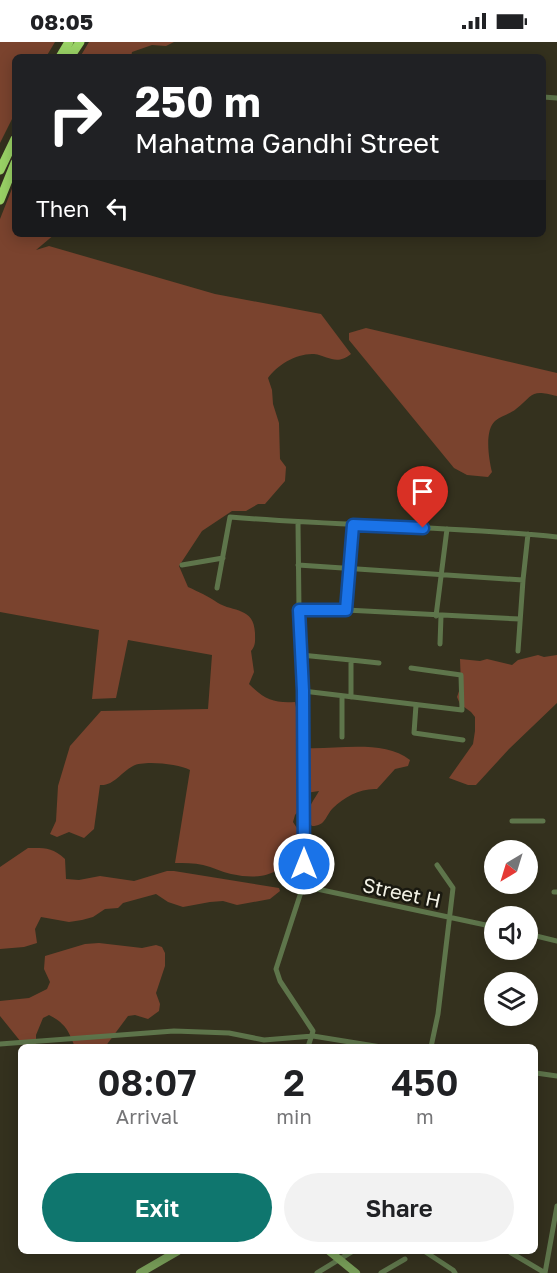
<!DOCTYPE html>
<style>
body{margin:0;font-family:"Golos Text",sans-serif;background:#f2f2f2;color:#202124;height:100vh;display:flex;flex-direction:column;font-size:22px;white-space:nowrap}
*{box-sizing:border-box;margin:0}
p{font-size:20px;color:#757577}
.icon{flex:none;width:33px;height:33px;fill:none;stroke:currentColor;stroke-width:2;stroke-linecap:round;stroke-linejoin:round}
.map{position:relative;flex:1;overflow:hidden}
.drawer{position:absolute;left:18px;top:1002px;width:520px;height:210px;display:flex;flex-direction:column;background:#fff;border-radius:9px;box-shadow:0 3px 15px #0003}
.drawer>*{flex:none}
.banner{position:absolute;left:12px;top:12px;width:534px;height:183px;border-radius:9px;box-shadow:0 3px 15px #0003;background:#202124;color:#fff;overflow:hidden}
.needle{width:39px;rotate:218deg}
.buttons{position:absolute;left:484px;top:798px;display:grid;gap:12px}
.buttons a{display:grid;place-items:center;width:54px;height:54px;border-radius:50%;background:#fff;box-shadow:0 3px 15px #0003;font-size:30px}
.pin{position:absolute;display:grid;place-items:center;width:51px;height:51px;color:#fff;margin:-62px -26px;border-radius:50% 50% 50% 0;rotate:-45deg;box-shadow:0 0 6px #0007}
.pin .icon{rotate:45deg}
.me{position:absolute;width:66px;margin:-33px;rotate:0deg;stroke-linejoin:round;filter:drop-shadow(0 0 4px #0008)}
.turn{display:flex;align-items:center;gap:21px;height:126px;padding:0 24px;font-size:27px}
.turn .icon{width:78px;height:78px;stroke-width:2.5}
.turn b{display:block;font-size:42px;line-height:51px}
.then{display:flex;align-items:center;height:57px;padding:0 24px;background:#0003;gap:12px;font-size:22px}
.eta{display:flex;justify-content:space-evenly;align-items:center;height:102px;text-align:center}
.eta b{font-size:36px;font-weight:600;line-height:42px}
.button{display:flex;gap:12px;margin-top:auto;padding:12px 24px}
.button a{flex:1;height:69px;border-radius:36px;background:#0f766e;color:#fff;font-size:24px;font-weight:600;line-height:69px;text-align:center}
.button a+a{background:#f2f2f2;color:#202124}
.status{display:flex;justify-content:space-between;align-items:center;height:42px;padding:0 30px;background:#fff;direction:ltr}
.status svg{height:16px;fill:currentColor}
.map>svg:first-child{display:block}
</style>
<div class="status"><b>08:05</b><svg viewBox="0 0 49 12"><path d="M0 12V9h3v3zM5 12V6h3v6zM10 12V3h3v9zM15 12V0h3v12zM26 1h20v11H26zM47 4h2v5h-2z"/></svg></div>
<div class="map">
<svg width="557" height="1231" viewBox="0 0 557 1231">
<rect width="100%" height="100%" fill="#34311e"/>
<path fill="#7a432e" d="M 0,0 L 55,0 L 46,15 L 15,15 L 15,71 L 0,101 Z
M 89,0 L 174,0 L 166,4 L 152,3 L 132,10 L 131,15 L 80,15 Z
M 15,139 L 15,192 L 55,192 L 36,208 L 49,204 L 215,252 L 321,272 L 351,312 C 336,324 329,314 314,312 C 297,311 277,323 268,336 L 272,348 L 273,362 L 279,381 L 280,417 L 286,425 L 285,439 L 265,462 L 258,462 L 246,469 L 232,469 L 202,489 L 179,524 L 188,545 C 199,550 208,554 218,561 C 233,570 254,565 255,591 C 255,599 256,603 251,609 L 254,630 L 249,642 C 265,658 273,661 295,660 L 304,706 C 336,708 383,697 410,718 L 408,724 L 395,727 L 377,747 C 361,746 344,755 333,766 C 325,774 326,784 312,784 C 301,773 313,760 319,749 L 306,751 L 303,763 L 295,773 L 293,780 L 304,797 C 285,829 269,840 231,832 C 221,830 213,825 203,823 C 194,821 184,821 175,821 L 190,728 C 179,722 144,718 133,724 C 121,730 114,744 100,743 L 94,787 L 84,796 L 69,790 L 57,795 L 50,792 L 56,779 L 58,744 L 70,704 L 101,669 L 208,667 L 212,613 L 128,598 L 116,656 L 92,657 L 99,588 L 0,570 L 0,177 Z
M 366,286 L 557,331 L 557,354 C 531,347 534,352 516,367 C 510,372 501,374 495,379 C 484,389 489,418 492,430 L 488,435 L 467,433 L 454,426 L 349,298 L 349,291 Z
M 538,613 L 544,615 L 557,613 L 557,661 L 509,707 L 476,743 L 468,743 L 449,736 L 473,702 L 475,689 L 475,675 L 471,670 L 460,662 L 457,655 L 461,643 L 460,617 L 480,619 L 487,617 L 512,623 L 518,618 Z
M 28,806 C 45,806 52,805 65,817 L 66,837 L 79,838 L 100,834 L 134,839 L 167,829 L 174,829 L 279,846 L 280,849 L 270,857 L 237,863 L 223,859 L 210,860 L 183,865 L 168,860 L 156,852 L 123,861 L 118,866 L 105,867 L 93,875 L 82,878 L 69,880 L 41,875 L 35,887 L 37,901 L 24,905 L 0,907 L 0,825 Z
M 99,901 L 142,906 L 156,903 L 162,905 L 165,911 L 165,924 L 156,951 L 160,962 L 159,969 L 148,977 L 135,973 L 128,974 L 105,1005 L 75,1005 C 68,988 66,982 49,973 L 43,976 L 36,993 L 36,1005 L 25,1005 L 0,974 L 0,959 L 29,956 L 47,947 L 50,940 L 44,927 L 45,914 L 85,902 Z"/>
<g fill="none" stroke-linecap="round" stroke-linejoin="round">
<path stroke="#5e754b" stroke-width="5" d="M 543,55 L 557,56
M 298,481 L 299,568 L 303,649 L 303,844 L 276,927 L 280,939 L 313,989 L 308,1005
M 182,523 L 223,516
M 298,523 L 523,538
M 217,546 L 230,475 C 339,484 448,484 557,495
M 299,568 L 346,568 L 520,577
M 346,568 L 353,483
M 436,574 L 447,487
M 440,602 L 441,574
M 518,609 L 523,538 L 528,492
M 301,613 L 351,618 L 351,655
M 351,618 L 379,621
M 303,649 L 462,668 L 461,633 L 411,626
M 416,663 L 414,691 L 463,698
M 342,695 L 342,654
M 512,779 L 543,779
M 303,844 L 495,885
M 554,850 L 557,850
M 528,892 L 557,899
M 0,1002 L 174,989 L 229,991 L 264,998 L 313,994 L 381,1005
M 431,1005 L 438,972 L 453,846 L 437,823
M 536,1031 L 557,1034
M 424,1209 L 453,1228 L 455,1231
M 508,1209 L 545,1231
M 317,1231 L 353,1209
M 381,1231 L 405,1217
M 545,1231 L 557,1164"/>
<path stroke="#769b57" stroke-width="8" d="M 329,1209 L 356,1231
M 140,1231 L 178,1209"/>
<path stroke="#9ad366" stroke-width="9" d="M 60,15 L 69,0
M 70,15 L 80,0
M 0,128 L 15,97
M 0,158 L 15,121"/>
</g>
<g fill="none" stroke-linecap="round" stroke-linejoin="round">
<defs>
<path id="route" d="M 304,822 L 303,649 L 299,568 L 346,568 L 353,483 L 423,486"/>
</defs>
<use href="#route" stroke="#114b97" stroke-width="15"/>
<use href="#route" stroke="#1a73e8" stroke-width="10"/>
</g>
<g text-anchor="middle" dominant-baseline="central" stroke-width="5" stroke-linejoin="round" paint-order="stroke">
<g font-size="20" fill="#f3f2e6" stroke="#1a1910">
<text transform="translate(402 850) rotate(12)">Street H</text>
</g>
</g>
</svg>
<div class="buttons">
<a><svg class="needle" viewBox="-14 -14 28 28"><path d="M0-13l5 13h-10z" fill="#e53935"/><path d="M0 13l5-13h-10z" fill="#757577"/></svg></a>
<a><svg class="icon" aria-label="sound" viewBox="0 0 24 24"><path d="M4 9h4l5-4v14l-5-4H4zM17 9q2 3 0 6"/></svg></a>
<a><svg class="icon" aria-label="layers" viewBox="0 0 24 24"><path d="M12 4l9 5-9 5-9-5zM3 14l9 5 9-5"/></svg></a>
</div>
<div class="pin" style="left:423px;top:486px;background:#d93025"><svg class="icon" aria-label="arrive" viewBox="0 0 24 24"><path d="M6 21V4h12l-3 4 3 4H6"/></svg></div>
<svg class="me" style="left:304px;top:822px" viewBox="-20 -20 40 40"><circle r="17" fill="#1a73e8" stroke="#fff" stroke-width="3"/><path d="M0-11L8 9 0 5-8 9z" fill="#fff"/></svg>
<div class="banner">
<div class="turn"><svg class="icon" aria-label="right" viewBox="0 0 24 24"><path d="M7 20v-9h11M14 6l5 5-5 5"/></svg><div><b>250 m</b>Mahatma Gandhi Street</div></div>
<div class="then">Then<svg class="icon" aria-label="left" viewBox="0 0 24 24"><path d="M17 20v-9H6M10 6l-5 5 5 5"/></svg></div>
</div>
<section class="drawer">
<div class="eta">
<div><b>08:07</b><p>Arrival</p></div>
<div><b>2</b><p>min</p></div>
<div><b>450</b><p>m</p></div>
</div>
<div class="button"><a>Exit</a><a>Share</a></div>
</section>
</div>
